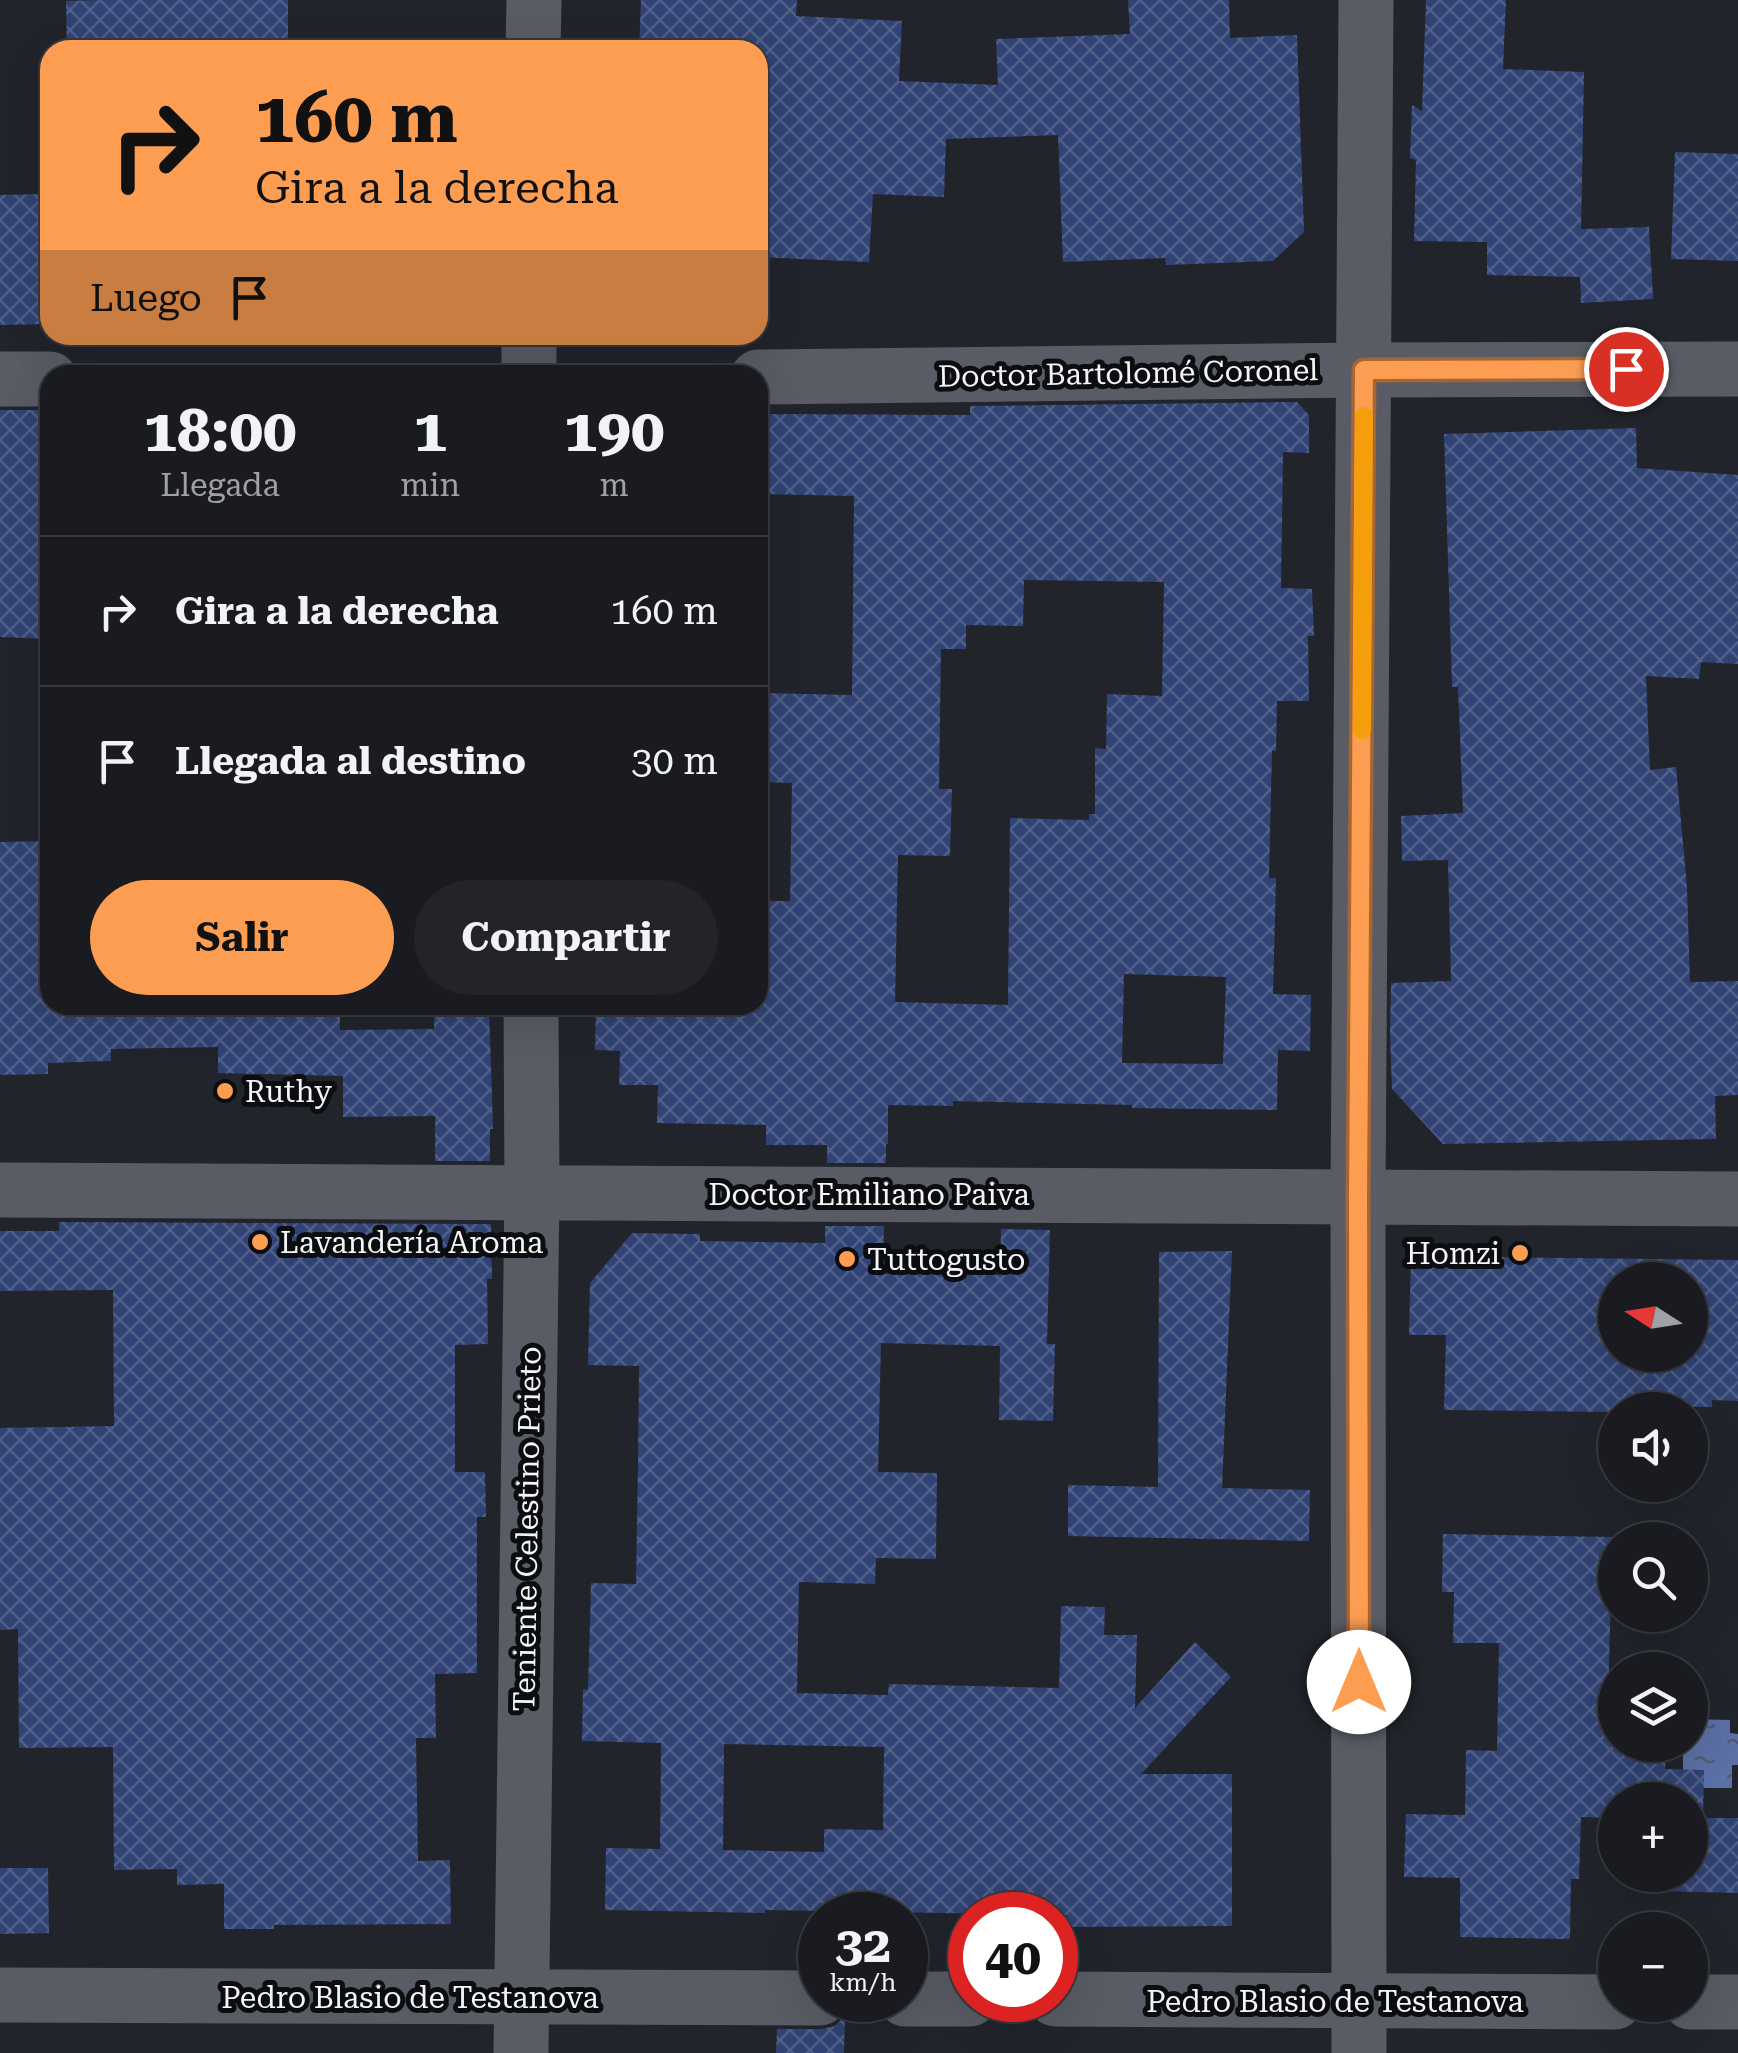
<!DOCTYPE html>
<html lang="es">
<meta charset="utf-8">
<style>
body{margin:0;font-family:"Roboto Serif",serif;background:#222429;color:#f1f3f6;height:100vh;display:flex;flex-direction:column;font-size:38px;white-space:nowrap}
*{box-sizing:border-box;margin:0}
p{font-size:32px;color:#9fa1a5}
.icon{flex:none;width:55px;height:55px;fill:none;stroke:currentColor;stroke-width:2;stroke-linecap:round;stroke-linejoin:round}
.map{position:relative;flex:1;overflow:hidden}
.drawer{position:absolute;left:40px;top:365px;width:728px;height:650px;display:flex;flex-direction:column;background:#191b20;border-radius:30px;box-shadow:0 10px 40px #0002,0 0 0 2px #37393e}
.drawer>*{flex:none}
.banner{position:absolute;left:40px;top:40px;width:728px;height:305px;border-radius:30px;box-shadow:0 10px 40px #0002,0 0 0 2px #37393e;background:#fc9d52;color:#111;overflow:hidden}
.needle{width:65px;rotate:282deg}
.buttons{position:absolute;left:1598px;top:1262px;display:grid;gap:20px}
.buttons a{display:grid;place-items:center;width:110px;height:110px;border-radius:50%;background:#191b20;box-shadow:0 10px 40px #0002,0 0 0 2px #37393e;font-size:50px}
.speed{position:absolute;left:798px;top:1892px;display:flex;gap:20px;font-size:50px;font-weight:700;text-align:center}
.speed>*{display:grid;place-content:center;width:130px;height:130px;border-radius:50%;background:#191b20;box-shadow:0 10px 40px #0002,0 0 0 2px #37393e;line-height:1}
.speed small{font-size:25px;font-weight:400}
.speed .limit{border:15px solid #d22;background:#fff;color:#111}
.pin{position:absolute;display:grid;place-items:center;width:85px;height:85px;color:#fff;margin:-42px;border:5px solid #fff;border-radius:50%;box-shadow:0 2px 10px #0007}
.me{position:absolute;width:110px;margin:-55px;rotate:0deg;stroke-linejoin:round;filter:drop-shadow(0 0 8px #0008)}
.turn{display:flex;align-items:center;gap:35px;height:210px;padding:0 50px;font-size:45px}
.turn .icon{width:130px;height:130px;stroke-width:2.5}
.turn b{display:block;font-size:70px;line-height:85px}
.then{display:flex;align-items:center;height:95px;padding:0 50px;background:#0003;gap:20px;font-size:38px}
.eta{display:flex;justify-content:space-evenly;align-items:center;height:170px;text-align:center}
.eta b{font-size:60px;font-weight:700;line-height:70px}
.cta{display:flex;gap:20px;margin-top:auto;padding:20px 50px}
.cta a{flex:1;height:115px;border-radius:60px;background:#fc9d52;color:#111;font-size:40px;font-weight:700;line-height:115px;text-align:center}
.cta a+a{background:#222429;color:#f1f3f6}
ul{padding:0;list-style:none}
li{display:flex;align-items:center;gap:30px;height:150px;padding:0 50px;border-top:2px solid #37393e}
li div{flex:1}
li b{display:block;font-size:38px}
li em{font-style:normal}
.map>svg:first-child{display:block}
</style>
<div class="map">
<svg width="1738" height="2053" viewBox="0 0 1738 2053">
<defs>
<pattern id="water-ripples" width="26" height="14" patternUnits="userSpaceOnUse" patternTransform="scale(2.5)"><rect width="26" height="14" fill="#5b70a5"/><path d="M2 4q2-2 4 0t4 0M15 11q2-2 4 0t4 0" fill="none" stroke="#515b74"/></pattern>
<pattern id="building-cross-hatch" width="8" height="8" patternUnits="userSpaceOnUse" patternTransform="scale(2.5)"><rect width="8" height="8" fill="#314374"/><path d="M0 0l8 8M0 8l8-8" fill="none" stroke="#4f5f89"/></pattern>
</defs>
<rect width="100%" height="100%" fill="#21242b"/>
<path fill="url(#water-ripples)" d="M 1690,1719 L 1730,1720 L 1730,1733 L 1738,1734 L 1738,1765 L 1732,1765 L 1732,1788 L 1683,1788 L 1683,1745 L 1690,1745 Z"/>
<path fill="url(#building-cross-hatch)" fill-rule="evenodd" d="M 102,0 L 288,0 L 288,38 L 136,42 L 136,50 L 67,50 L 66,1 Z
M 641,0 L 797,0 L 796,16 L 902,21 L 899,81 L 998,85 L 996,39 L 1130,34 L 1128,0 L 1229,0 L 1230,38 L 1297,35 L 1304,232 L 1273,261 L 1166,265 L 1165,258 L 1063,262 L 1058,135 L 946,139 L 944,197 L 873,194 L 869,262 L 758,257 L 758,50 L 639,50 Z
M 1426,0 L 1506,0 L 1503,69 L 1584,72 L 1581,229 L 1649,227 L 1653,299 L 1581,303 L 1580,277 L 1487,275 L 1487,242 L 1414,241 L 1416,160 L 1410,158 L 1412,105 L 1422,111 Z
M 1675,152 L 1738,154 L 1738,261 L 1671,259 Z
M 45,194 L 49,324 L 0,325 L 0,195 Z
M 1297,402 L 1309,415 L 1309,453 L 1283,452 L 1281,588 L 1312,589 L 1314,636 L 1308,636 L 1309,701 L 1277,701 L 1276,751 L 1272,751 L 1269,878 L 1276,878 L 1273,994 L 1311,995 L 1310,1051 L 1278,1050 L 1277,1110 L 1132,1108 L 1132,1105 L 953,1101 L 953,1106 L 888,1105 L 888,1144 L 886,1144 L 886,1163 L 827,1163 L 827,1145 L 766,1145 L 766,1125 L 657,1123 L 658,1085 L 619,1085 L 620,1051 L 595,1050 L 596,1005 L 758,1005 L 758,901 L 790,901 L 792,783 L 758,782 L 758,693 L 852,695 L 854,496 L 758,494 L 758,414 L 970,415 L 970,406 ZM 1024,580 L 1164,582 L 1162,696 L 1107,694 L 1106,749 L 1095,748 L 1095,814 L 1089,814 L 1089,820 L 1010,818 L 1008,1005 L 895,1002 L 898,855 L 950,856 L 952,789 L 939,789 L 941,649 L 966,649 L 966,625 L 1023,626 ZM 1124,974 L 1226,977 L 1223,1064 L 1122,1063 Z
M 0,410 L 50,410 L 50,639 L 0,637 Z
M 1636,428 L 1637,468 L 1738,475 L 1738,664 L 1701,662 L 1699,679 L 1646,676 L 1650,770 L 1676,767 L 1687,887 L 1690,982 L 1738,981 L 1738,1095 L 1715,1096 L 1716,1139 L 1443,1144 L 1392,1089 L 1390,1035 L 1391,983 L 1451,981 L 1448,860 L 1402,861 L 1401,816 L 1463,813 L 1458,687 L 1452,687 L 1444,434 Z
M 46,841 L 48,1005 L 340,1007 L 340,1030 L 434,1029 L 434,1005 L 489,1005 L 493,1129 L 490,1129 L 490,1161 L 435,1161 L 435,1116 L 343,1117 L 343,1076 L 218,1073 L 218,1047 L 111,1049 L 111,1061 L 48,1063 L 48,1074 L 0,1075 L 0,842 Z
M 59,1222 L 491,1224 L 492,1279 L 487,1279 L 488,1344 L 455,1345 L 455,1472 L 485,1472 L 486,1517 L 477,1517 L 477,1673 L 435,1674 L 436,1738 L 416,1738 L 418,1861 L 450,1860 L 451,1924 L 274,1925 L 274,1929 L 224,1929 L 224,1884 L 177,1885 L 177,1869 L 114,1870 L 113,1747 L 19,1748 L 18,1629 L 0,1630 L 0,1428 L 114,1426 L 113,1290 L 0,1291 L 0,1231 L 59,1231 Z
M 825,1226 L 884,1226 L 883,1274 L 1000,1275 L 1001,1229 L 1050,1230 L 1047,1344 L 1055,1344 L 1053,1421 L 999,1420 L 1000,1346 L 881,1343 L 878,1472 L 937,1473 L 936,1559 L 876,1558 L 875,1584 L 799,1582 L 797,1693 L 888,1695 L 889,1684 L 1059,1688 L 1061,1606 L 1105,1607 L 1104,1635 L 1137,1635 L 1135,1708 L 1195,1642 L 1231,1677 L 1141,1774 L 1232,1774 L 1232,1926 L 1067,1927 L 1067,1915 L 765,1910 L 765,1913 L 605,1910 L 606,1848 L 660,1849 L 661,1743 L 582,1741 L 583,1689 L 588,1690 L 591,1583 L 636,1584 L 638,1465 L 639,1366 L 588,1365 L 590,1283 L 632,1233 L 700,1234 L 700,1241 L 825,1243 ZM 724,1744 L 884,1747 L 883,1830 L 824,1829 L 824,1852 L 723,1850 Z
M 1232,1251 L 1222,1488 L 1310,1490 L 1309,1541 L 1068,1536 L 1068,1485 L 1158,1487 L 1159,1252 Z
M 1411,1256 L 1738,1260 L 1738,1401 L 1712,1400 L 1712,1407 L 1631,1406 L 1631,1410 L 1615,1410 L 1615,1412 L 1444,1410 L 1446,1335 L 1409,1335 ZM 1615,1280 L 1690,1280 L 1690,1355 L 1615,1355 Z
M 1443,1534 L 1615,1537 L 1615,1595 L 1611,1595 L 1608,1701 L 1615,1701 L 1615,1745 L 1626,1745 L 1626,1748 L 1666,1747 L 1665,1769 L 1704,1770 L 1703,1818 L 1738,1818 L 1738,1893 L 1663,1891 L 1663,1875 L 1690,1875 L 1690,1800 L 1615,1800 L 1615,1818 L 1581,1817 L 1579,1879 L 1571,1879 L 1570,1939 L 1460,1937 L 1460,1878 L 1404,1877 L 1406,1814 L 1465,1815 L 1466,1750 L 1497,1751 L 1499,1643 L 1453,1643 L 1454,1592 L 1442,1592 Z
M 0,1868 L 48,1868 L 49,1933 L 0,1934 Z
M 845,2016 L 844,2053 L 776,2053 L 777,2029 L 821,2029 L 835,2026 Z"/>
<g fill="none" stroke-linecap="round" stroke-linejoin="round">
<path stroke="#595c64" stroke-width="55" d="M 533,50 L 534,0
M 529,375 L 529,335
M 758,377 L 1364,370 L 1738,369
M 0,379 L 50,379
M 0,1190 L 1358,1197
M 0,1995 L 820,1998
M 905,1999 L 970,1999
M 1055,1999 L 1615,2002
M 1690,2002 L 1738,2002
M 521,2053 L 532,1192 L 531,1005"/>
<path stroke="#595c64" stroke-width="55" d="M 1358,1197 L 1738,1199
M 1359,2053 L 1358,1197 L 1366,0"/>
</g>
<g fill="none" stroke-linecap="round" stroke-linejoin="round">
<defs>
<path id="route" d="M 1359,1682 L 1358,1196 L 1364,370 L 1626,369"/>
</defs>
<use href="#route" stroke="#a46635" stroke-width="25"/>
<use href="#route" stroke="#fc9d52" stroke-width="18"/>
<path stroke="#f59e0b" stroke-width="18" d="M 1362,730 L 1364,416"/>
</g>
<g fill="#fc9d52" stroke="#0c0d10" stroke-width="4">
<circle cx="225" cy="1091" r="10"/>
<circle cx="260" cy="1242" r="10"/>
<circle cx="1520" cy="1253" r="10"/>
<circle cx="847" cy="1259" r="10"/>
</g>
<g text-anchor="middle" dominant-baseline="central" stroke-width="10" stroke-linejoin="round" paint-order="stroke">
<g font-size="30" fill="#f3f5f9" stroke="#0c0d10">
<text transform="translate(1128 373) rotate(-1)">Doctor Bartolomé Coronel</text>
<text x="869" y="1194">Doctor Emiliano Paiva</text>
<text transform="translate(527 1529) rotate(-89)">Teniente Celestino Prieto</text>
<text x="410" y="1997">Pedro Blasio de Testanova</text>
<text x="1335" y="2001">Pedro Blasio de Testanova</text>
</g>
<g font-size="30" fill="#f3f5f9" stroke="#0c0d10" text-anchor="start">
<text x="245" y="1091">Ruthy</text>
<text x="280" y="1242">Lavandería Aroma</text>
<text x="1500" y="1253" text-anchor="end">Homzi</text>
<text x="867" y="1259">Tuttogusto</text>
</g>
</g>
</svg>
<div class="buttons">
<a><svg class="needle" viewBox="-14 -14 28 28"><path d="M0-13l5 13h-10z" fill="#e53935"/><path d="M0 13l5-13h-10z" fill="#9fa1a5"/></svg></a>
<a><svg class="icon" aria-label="sound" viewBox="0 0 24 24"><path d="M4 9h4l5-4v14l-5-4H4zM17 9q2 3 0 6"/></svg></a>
<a><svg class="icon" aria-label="search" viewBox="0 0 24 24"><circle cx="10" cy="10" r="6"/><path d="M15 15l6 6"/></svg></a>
<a><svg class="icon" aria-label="layers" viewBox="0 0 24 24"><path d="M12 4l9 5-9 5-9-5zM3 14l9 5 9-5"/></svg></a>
<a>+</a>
<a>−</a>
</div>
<div class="speed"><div>32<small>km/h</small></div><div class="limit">40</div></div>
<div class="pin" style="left:1626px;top:369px;background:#d93025"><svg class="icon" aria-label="arrive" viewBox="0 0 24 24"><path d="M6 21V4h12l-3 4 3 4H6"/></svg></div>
<svg class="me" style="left:1359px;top:1682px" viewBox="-20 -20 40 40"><circle r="19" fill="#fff"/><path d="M0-13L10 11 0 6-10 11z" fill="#fc9d52"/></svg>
<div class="banner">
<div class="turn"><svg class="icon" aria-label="right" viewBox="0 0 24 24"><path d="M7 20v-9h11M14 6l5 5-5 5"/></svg><div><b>160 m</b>Gira a la derecha</div></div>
<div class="then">Luego<svg class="icon" aria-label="arrive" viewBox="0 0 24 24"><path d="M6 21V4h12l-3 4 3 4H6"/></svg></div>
</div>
<section class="drawer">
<div class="eta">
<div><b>18:00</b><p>Llegada</p></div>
<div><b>1</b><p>min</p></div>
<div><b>190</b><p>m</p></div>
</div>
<ul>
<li><svg class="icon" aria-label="right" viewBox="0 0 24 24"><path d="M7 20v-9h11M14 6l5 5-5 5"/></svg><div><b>Gira a la derecha</b></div><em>160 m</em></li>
<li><svg class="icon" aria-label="arrive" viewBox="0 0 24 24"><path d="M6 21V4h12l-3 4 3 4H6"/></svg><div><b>Llegada al destino</b></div><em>30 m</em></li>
</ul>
<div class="cta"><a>Salir</a><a>Compartir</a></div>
</section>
</div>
